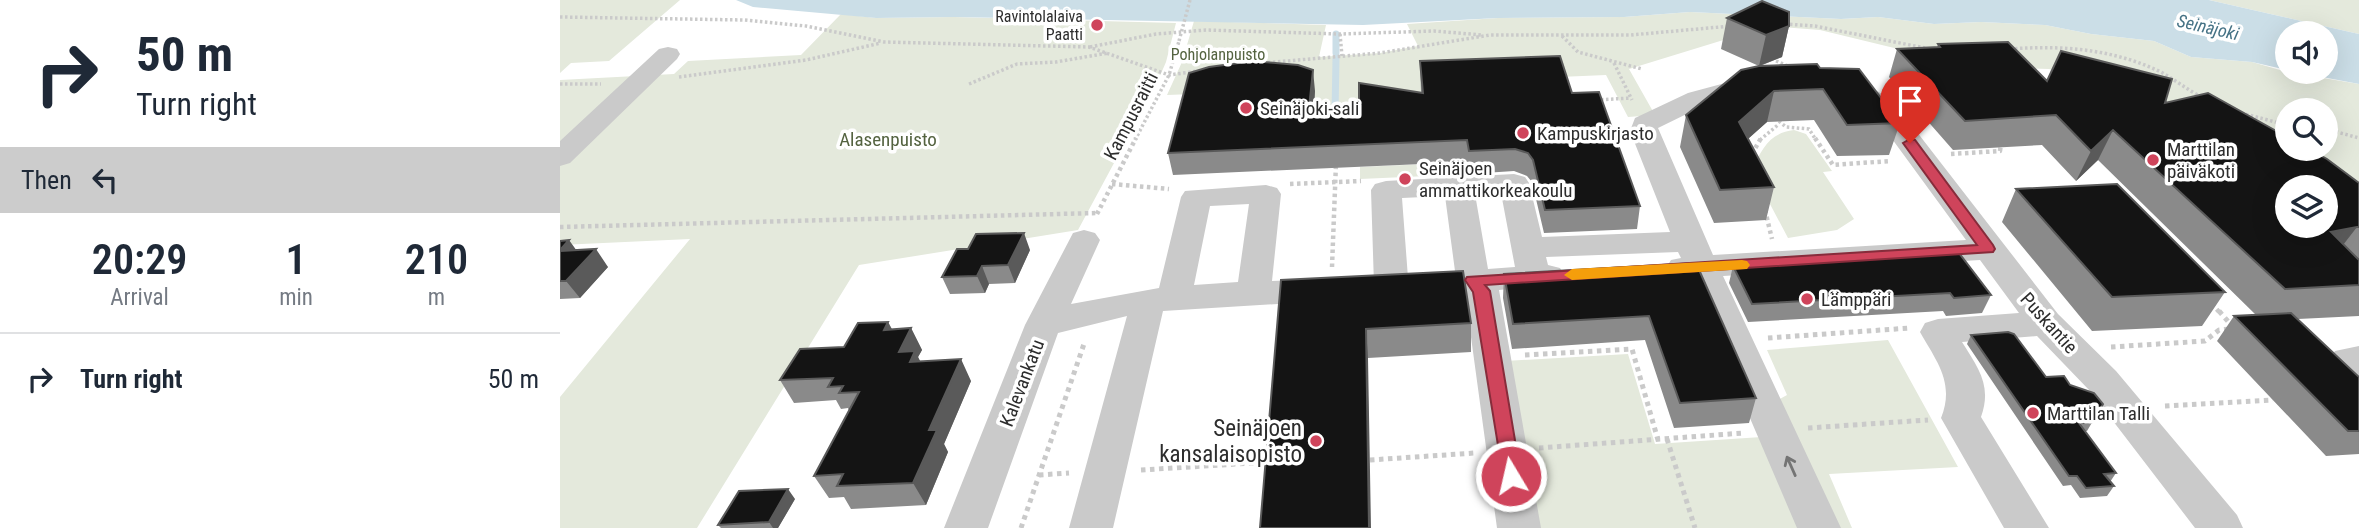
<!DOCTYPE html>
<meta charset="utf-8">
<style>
body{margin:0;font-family:"Roboto Condensed",sans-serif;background:#f2f2f3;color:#1f2937;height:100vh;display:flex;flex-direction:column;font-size:26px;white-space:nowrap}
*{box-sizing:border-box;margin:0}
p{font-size:23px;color:#747a83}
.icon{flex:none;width:38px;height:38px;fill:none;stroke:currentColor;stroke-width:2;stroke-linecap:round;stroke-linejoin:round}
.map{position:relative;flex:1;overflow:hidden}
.drawer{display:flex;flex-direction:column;background:#fff;width:560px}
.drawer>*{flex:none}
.hud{background:#fff;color:#1f2937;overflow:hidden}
.buttons{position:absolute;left:1715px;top:21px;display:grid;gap:14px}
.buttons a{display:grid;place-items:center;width:63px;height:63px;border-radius:50%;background:#fff;box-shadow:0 7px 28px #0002;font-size:35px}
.pin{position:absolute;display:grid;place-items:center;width:60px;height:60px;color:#fff;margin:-72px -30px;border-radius:50% 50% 50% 0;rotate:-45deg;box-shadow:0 0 7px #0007}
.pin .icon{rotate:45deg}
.me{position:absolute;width:77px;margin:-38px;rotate:351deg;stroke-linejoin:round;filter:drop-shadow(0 0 5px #0008)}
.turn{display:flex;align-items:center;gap:24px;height:147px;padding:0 21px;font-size:32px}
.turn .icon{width:91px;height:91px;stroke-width:2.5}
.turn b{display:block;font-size:49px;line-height:60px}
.then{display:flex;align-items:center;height:66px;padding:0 21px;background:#0003;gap:14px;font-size:26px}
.eta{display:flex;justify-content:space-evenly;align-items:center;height:119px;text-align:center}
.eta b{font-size:42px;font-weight:600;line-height:49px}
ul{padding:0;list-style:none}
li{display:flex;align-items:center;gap:21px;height:91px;padding:0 21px;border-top:2px solid #e0e1e3}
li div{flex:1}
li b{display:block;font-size:26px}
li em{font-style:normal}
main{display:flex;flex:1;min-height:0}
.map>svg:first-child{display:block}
</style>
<main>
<section class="drawer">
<div class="hud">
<div class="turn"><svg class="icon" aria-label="right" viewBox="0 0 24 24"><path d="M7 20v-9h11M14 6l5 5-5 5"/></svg><div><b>50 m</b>Turn right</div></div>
<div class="then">Then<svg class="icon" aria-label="left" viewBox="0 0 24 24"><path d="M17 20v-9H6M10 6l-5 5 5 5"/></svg></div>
</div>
<div class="eta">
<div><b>20:29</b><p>Arrival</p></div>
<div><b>1</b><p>min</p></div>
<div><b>210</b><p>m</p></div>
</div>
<ul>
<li><svg class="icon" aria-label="right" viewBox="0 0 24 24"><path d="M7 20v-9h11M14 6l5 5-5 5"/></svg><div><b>Turn right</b></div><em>50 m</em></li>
</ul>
</section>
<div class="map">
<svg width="1799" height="528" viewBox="0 0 1799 528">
<rect width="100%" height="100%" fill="#fff"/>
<path fill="#e4e9dc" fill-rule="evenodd" d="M 0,0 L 120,0 L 49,61 L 11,63 L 0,73 Z
M 1649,0 L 1799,0 L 1799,34 Z
M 1130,12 L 1281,19 L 1318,17 L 1374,24 L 1421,22 L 1485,25 L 1531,34 L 1594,41 L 1631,57 L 1692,62 L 1727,72 L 1799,84 L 1799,206 L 1661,117 L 1489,69 L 1363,65 L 1359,54 L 1260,30 L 1209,26 L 1069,69 L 1095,115 L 1068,117 L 1046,75 L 861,83 L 864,115 L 801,104 L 754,106 L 633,94 L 607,95 L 622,62 L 634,21 L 766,25 L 759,57 L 820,53 L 858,46 L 847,24 L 938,18 L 1064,17 ZM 1727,110 L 1766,110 L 1766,149 L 1727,149 Z
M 281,14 L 316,18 L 394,17 L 616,23 L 606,62 L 596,85 L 518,230 L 299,265 L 137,528 L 0,528 L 0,397 L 130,239 L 0,245 L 0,80 L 114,74 L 128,61 L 241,55 Z
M 1234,130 L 1246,134 L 1272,171 L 1263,172 L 1294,219 L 1277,230 L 1228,238 L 1192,170 C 1202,149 1209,133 1234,130 Z
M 889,163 L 890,175 L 800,179 L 800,167 Z
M 1328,340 L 1398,467 L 1269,474 L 1292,528 L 954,528 L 928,362 L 1068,354 L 1095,444 L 1217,436 L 1205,407 L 1227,395 L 1207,350 Z"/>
<path fill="#cbdee7" d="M 176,0 L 1649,0 L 1799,34 L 1799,84 L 1736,72 L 1766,72 L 1766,33 L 1727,33 L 1727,70 L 1692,62 L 1631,57 L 1594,41 L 1531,34 L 1485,25 L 1421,22 L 1374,24 L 1318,17 L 1281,19 L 1130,12 L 1064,17 L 938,18 L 803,25 L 394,17 L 316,18 L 193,7 Z"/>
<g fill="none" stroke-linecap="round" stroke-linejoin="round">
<path stroke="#cbdee7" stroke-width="7" d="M 776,34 L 776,53
M 775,113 L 776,59"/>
<path stroke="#cacaca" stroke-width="3.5" stroke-dasharray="2.5 2.5" stroke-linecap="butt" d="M 0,17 L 184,20 L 246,26 L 324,42 L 529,47 L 609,75 L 638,71
M 1225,24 L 1255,26 L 1365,48
M 780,34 L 782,56
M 1002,36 L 1018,52 L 1082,69
M 530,47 L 596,34 L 646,30 L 780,34 L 874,31 L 922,35
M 1450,49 C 1502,45 1553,49 1601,72 C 1615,80 1628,90 1643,98
M 1216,61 L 1228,66
M 703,63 L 820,53 L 930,35 L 1071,35 L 1171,26
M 1054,63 L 1072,100
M 119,77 L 246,60 L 321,43
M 0,84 L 41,84
M 409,84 L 457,64 L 496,62 L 548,53
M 1036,100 L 1071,98
M 1681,113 L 1727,125
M 1215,118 L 1226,127 L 1249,129 L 1256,140
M 1766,129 L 1799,138
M 575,140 L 609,75 L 619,41
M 1200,140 L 1219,124"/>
<path stroke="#cacaca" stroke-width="4.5" stroke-dasharray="3.5 3.5" stroke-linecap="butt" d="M 1255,138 L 1273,165 L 1330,161
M 1192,154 L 1201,138
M 1391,154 L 1440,151 L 1441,143
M 552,184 L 609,189
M 730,184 L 801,181
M 1205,210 L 1212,239
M 537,214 L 576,138
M 0,227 L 537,213
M 772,267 L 776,163
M 1652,304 L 1660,313"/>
<path stroke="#cacaca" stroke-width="5" stroke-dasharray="4.5 4.5" stroke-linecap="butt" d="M 1659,311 L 1672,326
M 1208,338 L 1350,328
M 1551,347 L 1645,341 L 1659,330 L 1671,329
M 965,355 L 1072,349 L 1098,440
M 1605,406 L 1713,400
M 1248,428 L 1368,420
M 1107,439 L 1135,528
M 979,448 L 1183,433
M 810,460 L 915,453
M 581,470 L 709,462
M 479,475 L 509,473
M 461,528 L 525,341"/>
<path fill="#cacaca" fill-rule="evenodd" d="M 108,47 L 117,49 L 120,54 L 117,59 L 10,163 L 0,166 L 0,141 L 99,49 Z
M 1195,75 L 1204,77 L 1208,83 L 1204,89 L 1147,104 L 1098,128 L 1153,255 L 1406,240 L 1316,117 L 1293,95 L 1297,89 C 1314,85 1323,95 1336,105 L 1498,314 L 1556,371 L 1677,515 L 1683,528 L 1635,528 L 1530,391 L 1477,336 L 1402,342 C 1419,369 1432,386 1421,417 L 1489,528 L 1444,528 L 1381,418 C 1395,383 1377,362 1360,332 L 1365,323 L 1378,319 L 1459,313 L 1420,260 L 1163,276 L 1281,528 L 1237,528 L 1130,278 L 1111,276 L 1106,268 L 1111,260 L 1121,258 L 1118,252 L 986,257 L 988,265 L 1000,268 L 1005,276 L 1000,284 L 939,290 L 981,528 L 937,528 L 905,293 L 861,295 L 849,292 L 846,288 L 843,293 L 831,296 L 819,293 L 814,285 L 811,190 L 815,184 L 826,181 L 954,174 L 965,177 L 969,183 L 982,237 L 1110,232 L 1070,131 L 1075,118 L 1128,93 ZM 941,193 L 955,267 L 928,269 L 915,194 ZM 885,196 L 895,271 L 861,273 L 848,278 L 842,198 Z
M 706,185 L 717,188 L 721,194 L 712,281 L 765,279 L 777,282 L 782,290 L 777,298 L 765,301 L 603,311 L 553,528 L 509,528 L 567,316 L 498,333 L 428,528 L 384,528 L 465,325 L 513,233 L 524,230 L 535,233 L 540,240 L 511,304 L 599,288 L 621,197 L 625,191 ZM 689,204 L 678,282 L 634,285 L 650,206 Z
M 1799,346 L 1799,384 L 1786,380 L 1769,360 L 1775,351 Z"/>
<path stroke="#cacaca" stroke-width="3.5" stroke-dasharray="2.5 2.5" stroke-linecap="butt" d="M 619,41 L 630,0"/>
</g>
<path fill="#8a8a8a" d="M 1167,18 L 1229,26 L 1222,57 L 1200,66 L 1260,68 L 1340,123 L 1329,155 L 1277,156 L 1254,120 L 1207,122 L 1188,139 L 1214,187 L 1206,220 L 1154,223 L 1120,147 L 1126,115 L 1199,66 L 1161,49 Z
M 1378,44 L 1487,81 L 1605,103 L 1799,183 L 1799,316 L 1738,319 L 1799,377 L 1799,454 L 1766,456 L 1657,341 L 1674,316 L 1696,315 L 1538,160 L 1516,181 L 1482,145 L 1393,150 L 1329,77 L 1337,49 L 1377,47 Z
M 860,61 L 1012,93 L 1080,206 L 1077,229 L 984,233 L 972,182 L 967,176 L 954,171 L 909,174 L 907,162 L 613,175 L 608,153 L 755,91 L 754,108 L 799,106 L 861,92 Z
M 918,188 L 940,189 L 939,198 L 919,199 Z
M 1456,189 L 1665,292 L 1642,326 L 1532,331 L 1442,222 Z
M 0,241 L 48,267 L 20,298 L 0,299 Z
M 470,250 L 455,283 L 429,284 L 425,293 L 390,294 L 382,277 Z
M 1136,263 L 1196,398 L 1189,423 L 1114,428 L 1085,340 L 952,349 L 943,298 L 944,274 Z
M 1173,266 L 1431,295 L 1422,313 L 1386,316 L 1383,311 L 1188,322 L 1169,283 Z
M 721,280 L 911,323 L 911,352 L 808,358 Z
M 328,322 L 332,329 L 351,328 L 362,350 L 358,357 L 360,361 L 411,381 L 384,444 L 388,452 L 366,505 L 291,509 L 284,497 L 269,498 L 254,476 L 289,411 L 288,408 L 281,409 L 276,400 L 234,403 L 220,380 L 284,347 Z
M 1411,335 L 1486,377 L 1510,385 L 1543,404 L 1527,431 L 1525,431 L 1556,473 L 1550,482 L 1554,486 L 1547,496 L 1520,498 L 1511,485 L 1503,486 L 1407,344 Z
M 235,499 L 218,528 L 161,528 L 158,525 Z"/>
<path fill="#5a5a5a" d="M 1229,26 L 1222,57 L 1199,66 L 1206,35 Z
M 753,70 L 755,91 L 752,130 L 749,108 Z
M 1214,91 L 1207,122 L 1172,153 L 1179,122 Z
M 1553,130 L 1538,160 L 1516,181 L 1531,151 Z
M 1797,227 L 1773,258 L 1771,232 Z
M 464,233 L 470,250 L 455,283 L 448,265 Z
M 9,240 L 22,258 L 0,253 L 0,250 Z
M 36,249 L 48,267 L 20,298 L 6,281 Z
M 422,266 L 429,284 L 425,293 L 417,276 Z
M 328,322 L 339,344 L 324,330 Z
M 351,328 L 362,350 L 358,357 L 366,373 L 361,384 L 339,352 Z
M 806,329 L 808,358 L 811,528 L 809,528 Z
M 401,359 L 411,381 L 384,444 L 388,452 L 366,505 L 353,483 L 369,430 Z
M 228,489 L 235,499 L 218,528 L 213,528 L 209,522 Z"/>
<path fill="#141414" stroke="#5a5a5a" stroke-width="2" fill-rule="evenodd" d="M 1202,1 L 1229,12 L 1229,26 L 1206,35 L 1167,18 Z
M 1448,42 L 1487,81 L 1501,51 L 1612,79 L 1605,103 L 1648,93 L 1727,137 L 1727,149 L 1749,149 L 1767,159 L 1799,183 L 1799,227 L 1797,227 L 1771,232 L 1799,260 L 1799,285 L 1725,289 L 1553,130 L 1531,151 L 1496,115 L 1405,121 L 1337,49 L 1380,47 L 1378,44 ZM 1727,187 L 1766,187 L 1766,226 L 1727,226 Z
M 1000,56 L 1012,93 L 1039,92 L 1080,206 L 985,210 L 973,160 L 968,153 L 955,149 L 909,151 L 907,140 L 608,153 L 629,73 L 649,67 L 694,61 L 738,65 L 753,70 L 749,108 L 799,106 L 799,83 L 863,93 L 860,61 Z
M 1257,64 L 1260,68 L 1299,69 L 1340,123 L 1287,125 L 1263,89 L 1214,91 L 1179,122 L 1214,187 L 1160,190 L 1126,115 L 1181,70 L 1199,66 Z
M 1557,184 L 1665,292 L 1552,297 L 1456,189 Z
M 939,187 L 940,189 L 919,190 L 918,188 Z
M 464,233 L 448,265 L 422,266 L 417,276 L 382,277 L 397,249 L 408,249 L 416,234 Z
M 9,240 L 0,250 L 0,241 Z
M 36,249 L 6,281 L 0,281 L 0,251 Z
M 1399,253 L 1431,295 L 1394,298 L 1390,293 L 1192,304 L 1173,266 Z
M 1136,263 L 1196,398 L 1120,403 L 1089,316 L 953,324 L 944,274 Z
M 903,271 L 911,323 L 806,329 L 809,528 L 700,528 L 721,280 Z
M 1731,313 L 1799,377 L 1799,431 L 1788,431 L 1674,316 Z
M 328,322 L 324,330 L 351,328 L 339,352 L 355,351 L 350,362 L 401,359 L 369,430 L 377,430 L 353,483 L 277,486 L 283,474 L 254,476 L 299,392 L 279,393 L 283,386 L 268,387 L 273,378 L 220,380 L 240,349 L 284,347 L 298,323 Z
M 1448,332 L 1454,334 L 1486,377 L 1504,376 L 1510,385 L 1534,393 L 1543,404 L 1533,422 L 1519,423 L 1556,473 L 1544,474 L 1554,486 L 1526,488 L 1517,476 L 1509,476 L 1411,335 Z
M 228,489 L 209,522 L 158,525 L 179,491 Z"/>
<defs><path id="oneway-shaft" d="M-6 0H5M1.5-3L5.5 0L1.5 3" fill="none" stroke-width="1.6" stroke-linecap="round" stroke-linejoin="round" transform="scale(1.75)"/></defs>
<use stroke="#747474" href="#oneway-shaft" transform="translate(1231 466) rotate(-114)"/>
<path fill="#cf445b" stroke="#872c3b" stroke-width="2" d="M 1350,139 L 1355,140 L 1433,245 L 1435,249 L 1433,252 L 925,285 L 930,291 L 961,476 L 958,482 L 951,484 L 944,482 L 913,292 L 905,280 L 907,277 L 1417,245 L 1343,143 Z"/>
<path fill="#f59e0b" d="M 1182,260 L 1187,261 L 1190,265 L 1187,269 L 1012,280 L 1004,275 L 1012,269 Z"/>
<g fill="#cf445b" stroke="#fff" stroke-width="2.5">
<circle cx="537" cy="25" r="7"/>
<circle cx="686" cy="108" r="7"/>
<circle cx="963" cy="133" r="7"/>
<circle cx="1593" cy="160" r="7"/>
<circle cx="845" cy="179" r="7"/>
<circle cx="1247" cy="299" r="7"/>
<circle cx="1473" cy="413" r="7"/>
<circle cx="756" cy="441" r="7"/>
</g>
<g text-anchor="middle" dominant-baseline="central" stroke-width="7" stroke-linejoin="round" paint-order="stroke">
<g font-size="16" fill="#2d2d2d" stroke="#fff" text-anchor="end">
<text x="523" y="16">Ravintolalaiva<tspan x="523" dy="18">Paatti</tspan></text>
</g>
<g font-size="16" fill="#546340" stroke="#fff">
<text x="658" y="54">Pohjolanpuisto</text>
</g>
<g font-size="18" font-style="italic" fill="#457285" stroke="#fff">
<text transform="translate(1648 27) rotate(13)">Seinäjoki</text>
</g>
<g font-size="19" fill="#2d2d2d" stroke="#fff" text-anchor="start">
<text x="700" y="108">Seinäjoki-sali</text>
<text x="977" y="133">Kampuskirjasto</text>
<text x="1607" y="149">Marttilan<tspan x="1607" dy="22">päiväkoti</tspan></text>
<text x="859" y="168">Seinäjoen<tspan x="859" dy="22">ammattikorkeakoulu</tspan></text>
<text x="1261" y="299">Lämppäri</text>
<text x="1487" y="413">Marttilan Talli</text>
</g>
<g font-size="19" fill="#2d2d2d" stroke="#fff">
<text transform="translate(571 116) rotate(-63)">Kampusraitti</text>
<text transform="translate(1489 323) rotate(48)">Puskantie</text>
<text transform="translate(462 383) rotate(-69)">Kalevankatu</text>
</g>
<g font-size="19" fill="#546340" stroke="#fff">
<text x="328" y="139">Alasenpuisto</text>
</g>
<g font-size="23" fill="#2d2d2d" stroke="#fff" text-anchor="end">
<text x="742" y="428">Seinäjoen<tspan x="742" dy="26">kansalaisopisto</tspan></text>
</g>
</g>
</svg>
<div class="buttons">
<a><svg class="icon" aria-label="sound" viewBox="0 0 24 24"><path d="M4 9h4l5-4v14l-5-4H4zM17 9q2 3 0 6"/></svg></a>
<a><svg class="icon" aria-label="search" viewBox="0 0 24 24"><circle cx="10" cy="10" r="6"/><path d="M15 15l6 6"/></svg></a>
<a><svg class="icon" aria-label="layers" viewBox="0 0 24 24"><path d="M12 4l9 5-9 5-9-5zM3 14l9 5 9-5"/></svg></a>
</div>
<div class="pin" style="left:1350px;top:143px;background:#d93025"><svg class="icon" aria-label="arrive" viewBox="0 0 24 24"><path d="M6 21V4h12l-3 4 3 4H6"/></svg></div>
<svg class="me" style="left:951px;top:476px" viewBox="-20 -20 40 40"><circle r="17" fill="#cf445b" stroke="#fff" stroke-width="3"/><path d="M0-11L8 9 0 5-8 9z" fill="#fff"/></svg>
</div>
</main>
